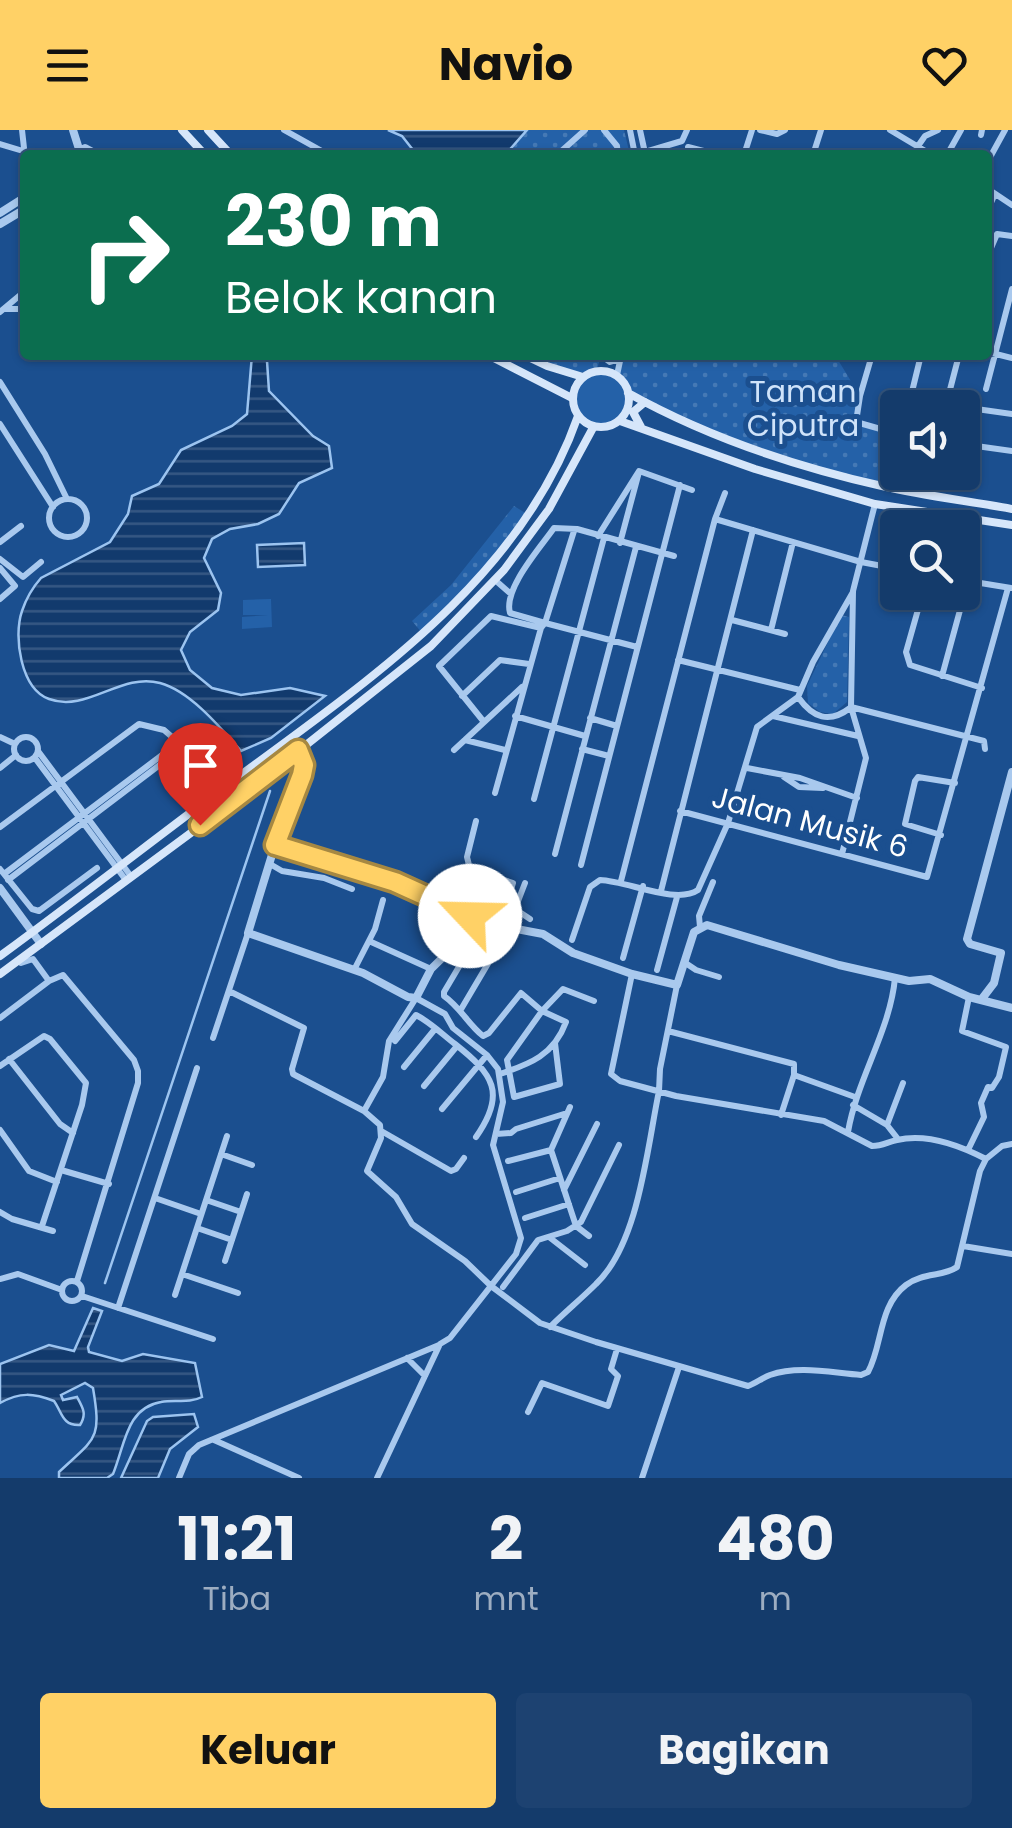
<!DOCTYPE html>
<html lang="id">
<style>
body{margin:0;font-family:Poppins,sans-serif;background:#1d4271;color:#f1f3f6;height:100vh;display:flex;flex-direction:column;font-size:38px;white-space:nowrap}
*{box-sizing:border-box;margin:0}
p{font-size:32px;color:#9dadc1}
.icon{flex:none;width:55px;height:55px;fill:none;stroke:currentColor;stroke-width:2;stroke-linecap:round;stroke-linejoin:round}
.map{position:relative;height:1348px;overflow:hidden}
.details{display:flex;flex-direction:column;background:#143b6b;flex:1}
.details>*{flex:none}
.banner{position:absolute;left:20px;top:20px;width:972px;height:210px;border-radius:10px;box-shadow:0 2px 8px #0004,0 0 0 2px #33557e;background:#0b6e4f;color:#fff;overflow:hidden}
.tools{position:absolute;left:880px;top:260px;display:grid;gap:20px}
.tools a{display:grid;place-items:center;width:100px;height:100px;border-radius:10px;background:#143b6b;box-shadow:0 2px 8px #0004,0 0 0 2px #33557e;font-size:50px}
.pin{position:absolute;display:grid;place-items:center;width:85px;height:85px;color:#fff;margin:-102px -42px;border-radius:50% 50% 50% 0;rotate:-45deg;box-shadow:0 0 10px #0007}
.pin .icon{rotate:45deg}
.me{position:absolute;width:110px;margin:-55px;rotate:294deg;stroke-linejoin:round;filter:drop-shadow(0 0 8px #0008)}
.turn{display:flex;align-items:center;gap:35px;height:210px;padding:0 40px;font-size:45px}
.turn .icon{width:130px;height:130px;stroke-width:2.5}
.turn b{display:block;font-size:70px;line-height:85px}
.eta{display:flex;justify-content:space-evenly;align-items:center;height:170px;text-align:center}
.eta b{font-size:60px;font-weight:700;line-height:70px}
.button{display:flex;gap:20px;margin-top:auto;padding:20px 40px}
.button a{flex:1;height:115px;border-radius:10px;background:#ffd166;color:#111;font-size:40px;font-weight:700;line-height:115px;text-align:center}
.button a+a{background:#1d4271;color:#f1f3f6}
header{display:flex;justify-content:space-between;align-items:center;height:130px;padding:0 40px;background:#ffd166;color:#111;font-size:45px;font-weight:700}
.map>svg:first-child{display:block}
</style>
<header><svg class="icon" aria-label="menu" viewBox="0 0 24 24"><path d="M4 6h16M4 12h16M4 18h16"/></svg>Navio<svg class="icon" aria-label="heart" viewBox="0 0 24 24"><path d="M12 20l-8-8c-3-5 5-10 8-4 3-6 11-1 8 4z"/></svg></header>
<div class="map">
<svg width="1012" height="1348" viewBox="0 0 1012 1348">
<defs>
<pattern id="park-dots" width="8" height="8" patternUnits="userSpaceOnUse" patternTransform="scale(2.5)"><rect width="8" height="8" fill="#2461a8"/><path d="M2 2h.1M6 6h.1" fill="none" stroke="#4579b5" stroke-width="1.8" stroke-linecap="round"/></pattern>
<pattern id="water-rules" width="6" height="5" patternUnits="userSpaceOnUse" patternTransform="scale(2.5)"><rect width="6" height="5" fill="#123a6d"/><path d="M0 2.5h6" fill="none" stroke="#365883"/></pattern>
</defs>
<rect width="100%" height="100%" fill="#1b4f8f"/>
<path fill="#2461a8" d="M573 269a28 28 0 1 1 56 0a28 28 0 1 1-56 0Z
M 271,469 L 272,497 L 242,499 L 242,487 L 268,485 L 243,485 L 243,470 Z"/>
<path fill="url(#park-dots)" d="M 527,0 L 624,0 L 630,25 L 505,25 Z
M 530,225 L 601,225 L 597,240 C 575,247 550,235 530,225 Z
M 622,225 L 835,225 L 860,266 L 859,295 L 894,305 L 878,358 L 765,325 L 628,263 L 618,246 Z
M 514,376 L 527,384 L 493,430 L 423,504 L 412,491 L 451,455 Z
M 841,485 L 849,487 L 847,572 L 833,584 L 820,582 L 808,573 L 807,556 Z"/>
<path fill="url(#water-rules)" stroke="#9cc4f0" stroke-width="2.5" d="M 388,0 L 527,0 L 505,25 L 417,25 L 402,6 Z
M 252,225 L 270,225 L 267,231 L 269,261 L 313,306 L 329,316 L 332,338 L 299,353 L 279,384 L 258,394 L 230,399 L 212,409 L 204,428 L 221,463 L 218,480 L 190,502 L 181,520 L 190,540 L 212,558 L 241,565 L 290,558 L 325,566 L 271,608 L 241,621 C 220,597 190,561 160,553 C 121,542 87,583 49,569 C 21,559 13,507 22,481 C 26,469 33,457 41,448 L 110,412 L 128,384 L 132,366 L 159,354 L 181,320 L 232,296 L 247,284 Z
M 304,413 L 305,435 L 258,437 L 257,415 Z
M 93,1178 L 102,1181 L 88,1217 L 89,1222 L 122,1231 L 143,1224 L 195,1233 L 202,1267 C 188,1274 176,1269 161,1272 C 126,1278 125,1315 113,1344 L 107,1348 L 59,1348 L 59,1342 C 95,1308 102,1311 93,1258 L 85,1253 L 61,1265 L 63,1270 L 77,1267 C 83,1278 87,1284 80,1295 C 62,1296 62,1282 54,1271 C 33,1263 20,1262 0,1273 L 0,1234 L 49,1215 L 74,1221 Z
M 194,1284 L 198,1297 L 170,1319 L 158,1348 L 121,1348 L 147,1291 L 153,1287 Z"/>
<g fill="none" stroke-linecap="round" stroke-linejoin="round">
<path stroke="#9cc4f0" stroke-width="2.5" d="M 105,1153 L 270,661"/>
<path stroke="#a9c9ee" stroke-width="6" d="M 22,0 L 25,27
M 284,0 L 329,25
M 604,0 L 617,16 L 618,25
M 630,0 L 635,25
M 640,0 L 645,23
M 760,0 L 777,4 L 785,0
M 890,0 L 932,25
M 981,5 L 982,0
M 0,14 L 23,21
M 918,16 L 925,6 L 938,0
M 688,17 L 719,25
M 645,22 L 682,11 L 687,0
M 557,25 L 585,0
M 744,25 L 752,0
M 813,25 L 821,0
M 947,25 L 961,0
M 988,31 L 1005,0
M 988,59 L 1012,75
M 988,79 L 995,64
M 988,125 L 997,104 L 1012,106
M 4,179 L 25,179
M 0,182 L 25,161
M 988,222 L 1012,228
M 872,225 L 860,266 L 856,292 L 898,304
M 602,226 L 610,232 L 620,229
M 617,245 L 620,231
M 0,252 L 45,324 L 67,369
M 986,259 L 1012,159
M 934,273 L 1012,284
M 946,275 L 959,225
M 908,278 L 921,225
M 0,294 L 53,377
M 962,314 L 1012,321
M 888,358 L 898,317
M49 388a19 19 0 1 1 38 0a19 19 0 1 1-38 0Z
M 715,389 L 861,432 L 898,439
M 574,401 L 545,493 L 510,483 C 503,459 540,418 554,398 L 577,399 L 674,426
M 598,406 L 639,341 L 692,360
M 0,412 L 21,396
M 620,413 L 639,342
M 0,429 L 23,447 L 41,432
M 0,438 L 15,456 L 0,469
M 495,450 L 511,464
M 962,450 L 1011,458
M 923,462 L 906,522 L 910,535 L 982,558
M 732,490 L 785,504
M 771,500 L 793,412
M 678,530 L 800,560
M 942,546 L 968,451
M 462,566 L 500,530 L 529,534
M 851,577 L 984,611 L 985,619
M 850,578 C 829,594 813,588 798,567 L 813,532 L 853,462
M 515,586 L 585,606
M 773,586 L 858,606
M 590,588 L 617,596
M 484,592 L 439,536 L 491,486 L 541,498 L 545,493 L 637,517
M 0,607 L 15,614
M14 619a12 12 0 1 1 24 0a12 12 0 1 1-24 0Z
M 465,610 L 505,620
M 582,619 L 609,626
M 454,620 L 522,557
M 38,621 L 130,745
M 35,628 L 125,749
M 0,638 L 16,625
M 747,638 L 800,648 L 857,668
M 784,647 L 799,657 L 823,658
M 495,663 L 541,498
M 534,669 L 604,408
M 680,681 L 927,747 L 1008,458
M 476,691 L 467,727 L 470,739 L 513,753 L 500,796
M 0,697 L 139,594 L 164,600 L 227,655
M 941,705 L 905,694 L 915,651 L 918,647 L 955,653
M 275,715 L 395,752 L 479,792
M 555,724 L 636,417
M 842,724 L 866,628 L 851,577 L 853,461 L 875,374
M 270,734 L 282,741 L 324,748 L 352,759
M 581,735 L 680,355
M 0,739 L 32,779 L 39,781 L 97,738
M 4,744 L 178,613
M 8,750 L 182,618
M 621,751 L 715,389 L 725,363
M 525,753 L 515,779 L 530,789
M 661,761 L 753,400
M 700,797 L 699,786 L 713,752
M 476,808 L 444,862 L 444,866 C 460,877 468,894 483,906 L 489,903 L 521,863 L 542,881 L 566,892 C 554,925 530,934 500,944
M 572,810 L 590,757 L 600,750 C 628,751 676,775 698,760 L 728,693 L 757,597 L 798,567
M 369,811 L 431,839
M 623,828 L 643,756
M 684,832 L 696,840 L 719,847
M 21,833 L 33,829 L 49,851
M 354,840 L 375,799 L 383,770
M 657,840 L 677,767
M 632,844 L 611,944 L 620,951 L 676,966 L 824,991 L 872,1016 C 883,1016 887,1012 897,1010 C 926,1003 961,1016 986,1029 L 1002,1016 L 1012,1014
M 229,861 L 304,898 L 292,939 L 293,944 L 364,981 L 380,995 L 381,1008 L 367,1041 L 396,1067 L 412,1094 L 465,1131 L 491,1156 L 540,1193 L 596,1212 L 748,1256 C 756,1253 762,1248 770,1245 C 799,1235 832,1243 861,1245 L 868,1242 C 883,1215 878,1176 906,1155 C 923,1142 944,1147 957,1137 L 980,1041 L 986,1029
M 460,881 L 499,815
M 0,888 L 49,851 L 63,845 L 134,930 L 138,941 L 138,953 L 77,1151
M 668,901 L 794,934 L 794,945 L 781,985
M 213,908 L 248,803
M 395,911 L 416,885 C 430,892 442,904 455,914 C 493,944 507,963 476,1007
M 555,913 L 560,954 L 514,967 L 507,930 L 542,881 L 563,859 L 594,871
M 9,929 L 60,994 L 73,1003
M 0,936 L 44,906 L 50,909 L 86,953 L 82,975 L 42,1096
M 404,937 L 435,899
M 794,945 L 855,967
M 424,956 L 457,916
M 853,975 L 887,995 L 898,1009
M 570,977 L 551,1020 L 576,1096 L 589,1106
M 442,979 L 487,925
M 364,981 L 383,947 L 389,911 L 416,868 L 445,884 L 453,898 L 487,925 L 498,939 L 503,972 L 493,1015 L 521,1108 L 516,1124 L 450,1208 L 440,1214 L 377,1348
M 887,995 L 903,953
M 0,1000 L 29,1041 L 57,1052
M 383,1002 L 451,1041 L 456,1039 L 464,1028
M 848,1002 C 857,949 890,901 895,848
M 496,1004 L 511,1003 L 516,999 L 567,983
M 968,1020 L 984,987 L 981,973 L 988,957 L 992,958 L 999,947 L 1006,917 L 962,901 L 969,867
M 221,1024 L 252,1035
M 508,1031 L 551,1020
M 61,1040 L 109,1054
M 564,1060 L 597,994
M 516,1062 L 560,1048
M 155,1068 L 201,1084
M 206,1070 L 241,1082
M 0,1082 L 12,1089 L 53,1101
M 525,1088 L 569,1074
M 197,1098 L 232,1110
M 549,1107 L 585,1135
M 963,1116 L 1012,1124
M 225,1131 L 247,1064
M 182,1144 L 238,1163
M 0,1149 L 18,1144 L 62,1160
M62 1161a10 10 0 1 1 20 0a10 10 0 1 1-20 0Z
M 503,1157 L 538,1110 L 567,1101 L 581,1092 L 619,1015
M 175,1165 L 227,1006
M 82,1166 L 213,1209
M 118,1178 L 197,938
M 550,1197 C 565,1182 581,1169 596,1154 C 639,1113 647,1018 659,961 L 660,939 L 677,855
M 407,1228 L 425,1246
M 528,1282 L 542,1253 L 608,1276 L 618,1246 L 611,1239 L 617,1219
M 214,1310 L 299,1348
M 179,1348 L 189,1324 L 199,1315 L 439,1215
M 642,1348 L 679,1237"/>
<path stroke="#a9c9ee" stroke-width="8" d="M 73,0 L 79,19
M 70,25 L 85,18 L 98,25
M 0,83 L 25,67
M 0,94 L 25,79
M 298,620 L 304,635 L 302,645 L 275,715 L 248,803 L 363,843 L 408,867 L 416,868 L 431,839 L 479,792 L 543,804 L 573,823 L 632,844 L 677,855 L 694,802 L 707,795 L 839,835 L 909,851 L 930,849 L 969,867 L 1012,878
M 0,758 L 41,814
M 981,870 L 994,853 L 1001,823 L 970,814 L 967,809 L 1012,642"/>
<path stroke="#d6e6fa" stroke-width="8" d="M 182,0 L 205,25
M 208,0 L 231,25
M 488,225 L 572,268
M 524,225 L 547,236 L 583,247
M573 269a28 28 0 1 1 56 0a28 28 0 1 1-56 0Z
M 628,263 C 709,308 793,336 882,356 C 925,366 969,371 1012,379
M 620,291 L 755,339 L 875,374 L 1012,395
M 641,297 L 633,282 L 645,272
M 0,826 C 82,766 161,704 242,644 C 373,547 522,447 578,286
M 0,844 L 253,657 L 431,516 L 504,440 L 549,379 L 594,296"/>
</g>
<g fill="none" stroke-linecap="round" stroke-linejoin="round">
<defs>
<path id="route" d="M 200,695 L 298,620 L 304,635 L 302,645 L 275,715 L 395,752 L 470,786"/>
</defs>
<use href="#route" stroke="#a68842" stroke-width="25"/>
<use href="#route" stroke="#ffd166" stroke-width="18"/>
</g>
<g text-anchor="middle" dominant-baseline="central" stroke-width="10" stroke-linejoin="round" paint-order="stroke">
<g font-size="30" fill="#cfe3fa" stroke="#1b4f8f">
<text x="803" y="261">Taman<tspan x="803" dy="34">Ciputra</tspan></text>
</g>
<g font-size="30" fill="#fff" stroke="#1b4f8f">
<text transform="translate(810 692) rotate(15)">Jalan Musik 6</text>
</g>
</g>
</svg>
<div class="tools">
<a><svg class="icon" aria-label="sound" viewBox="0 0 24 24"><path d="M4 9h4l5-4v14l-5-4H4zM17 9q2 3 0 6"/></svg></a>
<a><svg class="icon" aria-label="search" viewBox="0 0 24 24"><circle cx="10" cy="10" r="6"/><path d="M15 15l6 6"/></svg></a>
</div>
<div class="pin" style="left:200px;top:695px;background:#d93025"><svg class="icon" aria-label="arrive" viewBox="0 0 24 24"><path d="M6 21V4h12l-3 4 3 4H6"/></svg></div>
<svg class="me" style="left:470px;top:786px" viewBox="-20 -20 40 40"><circle r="19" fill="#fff"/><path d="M0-13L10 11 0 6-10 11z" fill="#ffd166"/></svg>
<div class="banner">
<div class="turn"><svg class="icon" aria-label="right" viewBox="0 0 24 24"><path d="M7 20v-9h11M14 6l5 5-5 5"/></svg><div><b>230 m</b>Belok kanan</div></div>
</div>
</div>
<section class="details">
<div class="eta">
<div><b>11:21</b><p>Tiba</p></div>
<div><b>2</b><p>mnt</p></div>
<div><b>480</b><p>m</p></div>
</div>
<div class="button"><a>Keluar</a><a>Bagikan</a></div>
</section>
